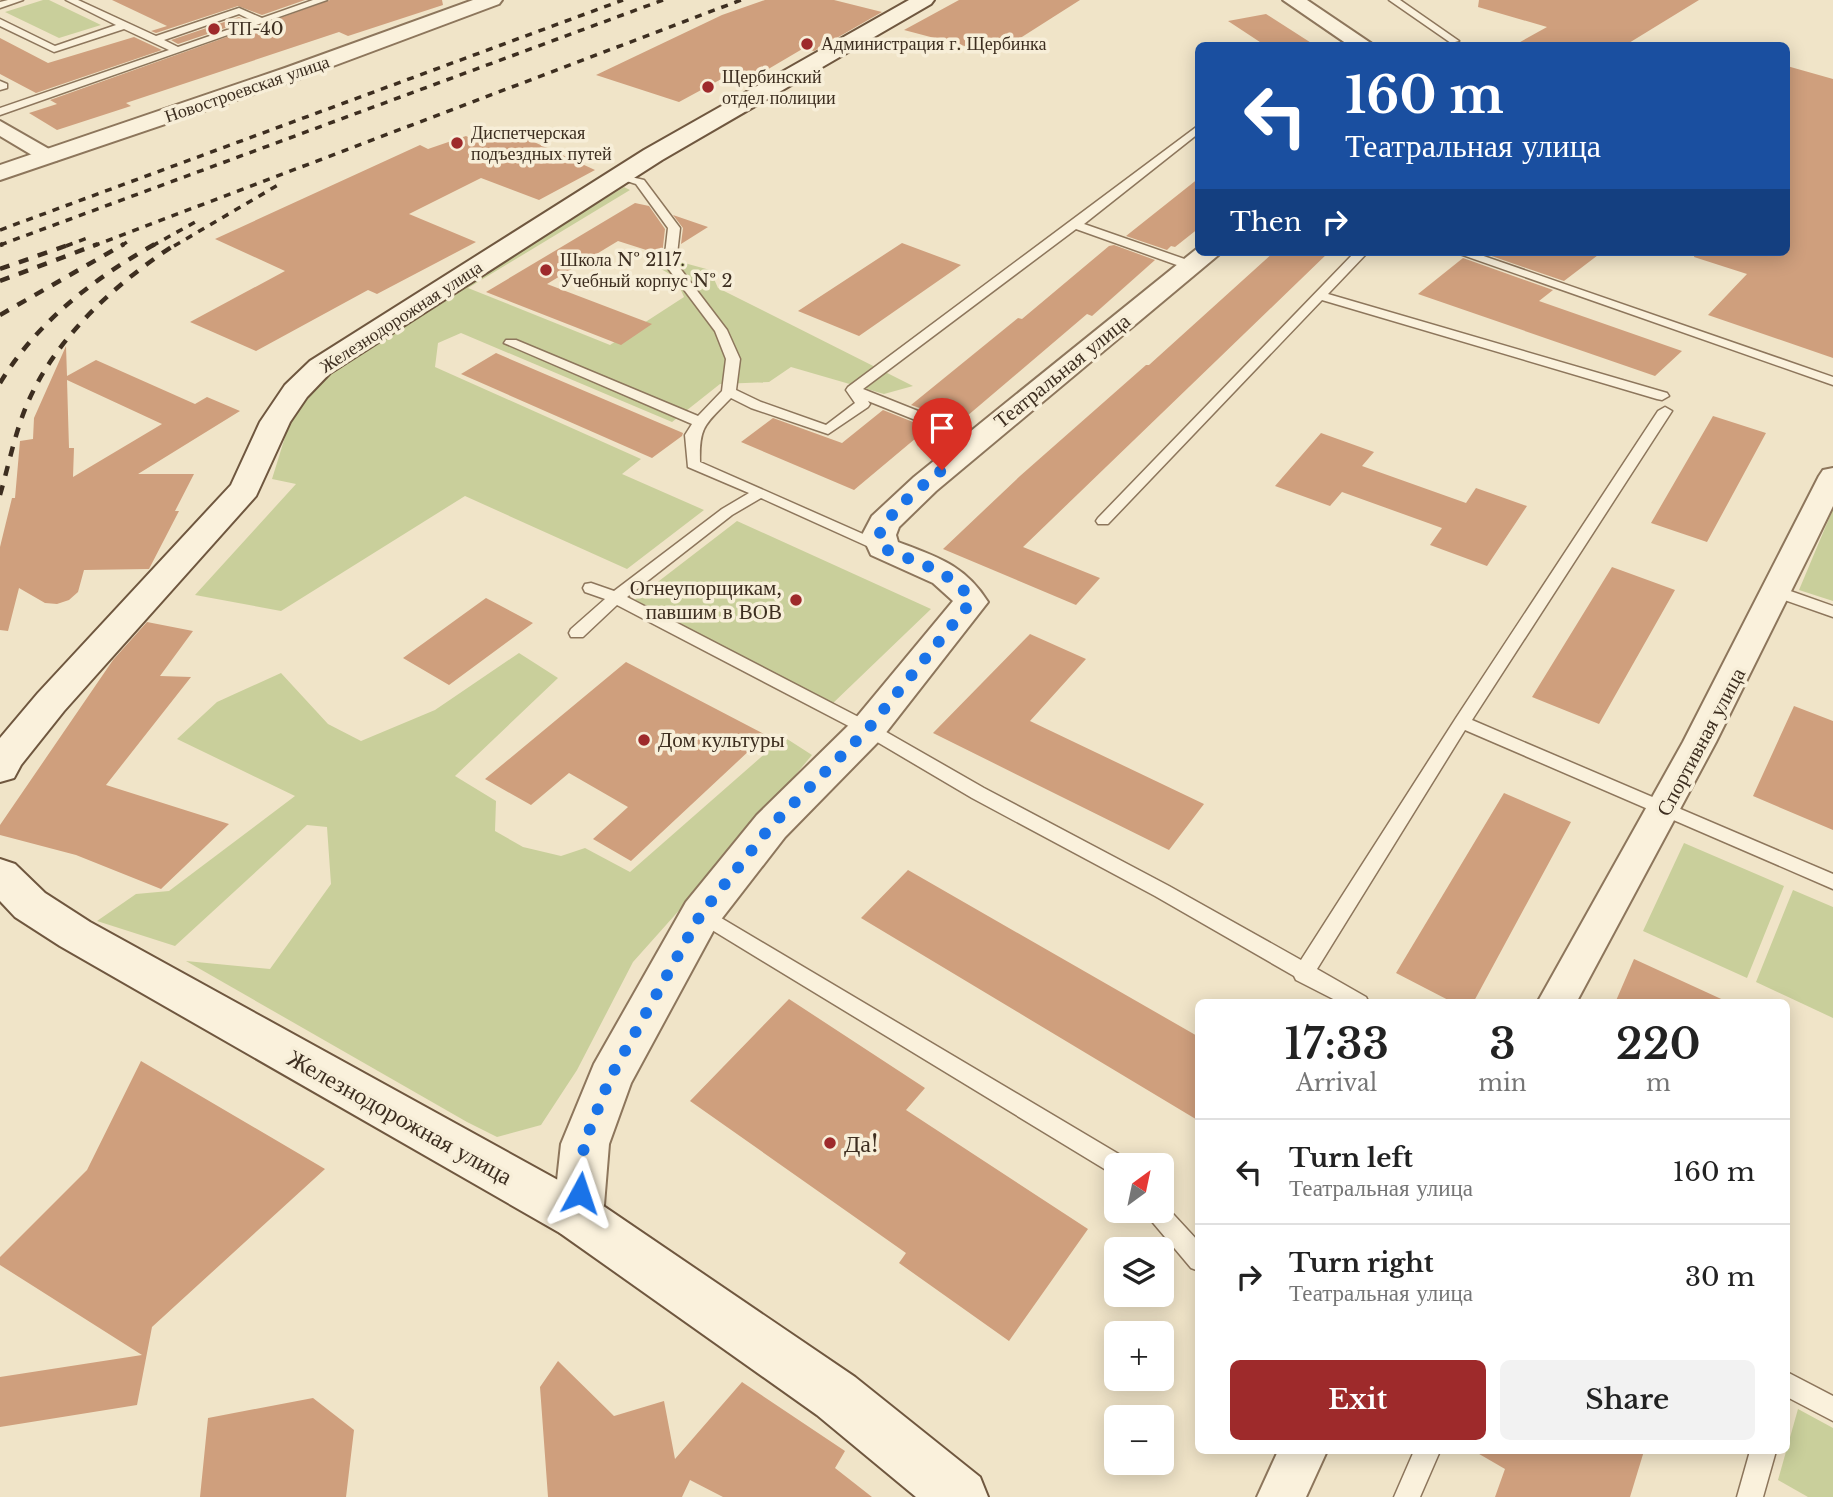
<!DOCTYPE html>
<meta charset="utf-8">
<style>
body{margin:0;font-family:"Libre Baskerville",serif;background:#f2f2f2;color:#222;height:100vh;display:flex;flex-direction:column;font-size:26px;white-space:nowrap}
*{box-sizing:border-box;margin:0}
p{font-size:23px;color:#767676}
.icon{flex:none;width:38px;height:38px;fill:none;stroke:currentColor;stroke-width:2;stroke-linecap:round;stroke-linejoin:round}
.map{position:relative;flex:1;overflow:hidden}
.panel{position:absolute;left:1195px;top:999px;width:595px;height:455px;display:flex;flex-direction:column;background:#fff;border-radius:10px;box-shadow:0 4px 18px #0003}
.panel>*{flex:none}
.hud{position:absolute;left:1195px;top:42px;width:595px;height:214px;border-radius:10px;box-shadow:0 4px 18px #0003;background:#1a4fa0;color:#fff;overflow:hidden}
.needle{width:46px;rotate:33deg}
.fabs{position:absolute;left:1104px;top:1153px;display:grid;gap:14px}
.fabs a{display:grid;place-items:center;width:70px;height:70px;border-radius:10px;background:#fff;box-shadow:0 4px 18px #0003;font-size:35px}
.pin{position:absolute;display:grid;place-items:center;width:60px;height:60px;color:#fff;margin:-72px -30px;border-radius:50% 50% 50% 0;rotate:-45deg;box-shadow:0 0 7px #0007}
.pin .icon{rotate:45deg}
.me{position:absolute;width:77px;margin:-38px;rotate:5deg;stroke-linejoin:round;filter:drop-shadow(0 0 5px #0008)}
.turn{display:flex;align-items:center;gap:24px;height:147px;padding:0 35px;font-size:32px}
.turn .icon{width:91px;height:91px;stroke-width:2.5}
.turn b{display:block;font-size:49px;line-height:60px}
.then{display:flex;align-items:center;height:66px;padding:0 35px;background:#0003;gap:14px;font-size:26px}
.eta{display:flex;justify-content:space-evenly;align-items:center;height:119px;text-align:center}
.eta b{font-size:42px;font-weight:600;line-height:49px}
.primary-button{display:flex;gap:14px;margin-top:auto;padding:14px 35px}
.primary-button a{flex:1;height:80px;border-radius:10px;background:#9e2a2b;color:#fff;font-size:28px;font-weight:600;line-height:80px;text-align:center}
.primary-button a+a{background:#f2f2f2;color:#222}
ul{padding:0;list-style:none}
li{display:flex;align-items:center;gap:21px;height:105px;padding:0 35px;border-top:2px solid #e0e0e0}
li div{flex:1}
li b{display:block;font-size:26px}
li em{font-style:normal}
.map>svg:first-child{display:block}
</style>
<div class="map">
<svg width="1833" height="1497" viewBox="0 0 1833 1497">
<rect width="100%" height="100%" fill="#f0e4c8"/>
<path fill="#c9cf9b" d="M 43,0 L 49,0 L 101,25 L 59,38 L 5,12 Z
M 624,187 L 630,190 L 468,288 L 610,345 L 684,297 L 675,277 L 654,265 L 666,258 L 710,270 L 718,288 L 913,386 L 884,394 L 791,367 L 769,382 L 720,384 L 672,422 L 461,333 L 438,343 L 435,367 L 641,459 L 622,474 L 704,510 L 627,569 L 465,496 L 281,611 L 195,595 L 296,484 L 272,479 L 294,408 L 330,368 Z
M 1833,509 L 1833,601 L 1799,590 Z
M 737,521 L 931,609 L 831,705 L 633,601 Z
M 519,653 L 558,678 L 455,776 L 496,801 L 495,831 L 523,847 L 561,856 L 585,848 L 630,872 L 784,737 L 812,755 L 733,850 L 633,962 L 577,1070 L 541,1125 L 497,1137 L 467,1122 L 186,961 L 270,969 L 331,884 L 327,827 L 307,825 L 175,946 L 97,921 L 136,894 L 169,891 L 295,796 L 177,739 L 217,702 L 281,673 L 328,724 L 361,741 L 435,710 Z
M 1684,843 L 1784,886 L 1747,978 L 1643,931 Z
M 1793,890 L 1833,907 L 1833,1018 L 1756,982 Z
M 1798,1409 L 1833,1428 L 1833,1497 L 1808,1497 L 1778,1480 Z"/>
<path fill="#cf9f7d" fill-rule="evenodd" d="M 112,0 L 305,0 L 262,15 L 238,6 L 156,33 L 151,31 L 167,26 Z
M 330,0 L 442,0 L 443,5 L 348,36 L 339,32 L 126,103 L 131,106 L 57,130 L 29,113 L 57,104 L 50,100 Z
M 765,0 L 834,0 L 882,12 L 814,51 L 804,48 L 758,75 L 738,70 L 679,102 L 596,75 L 722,15 Z
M 959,0 L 1080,0 L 995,54 L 904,30 Z
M 1479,0 L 1699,0 L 1624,46 L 1513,46 L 1547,27 L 1478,7 Z
M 1266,14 L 1316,46 L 1266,46 L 1228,21 Z
M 239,17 L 246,21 L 178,44 L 171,40 Z
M 134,37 L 162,50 L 36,93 L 0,74 L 0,38 L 48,63 Z
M 1787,66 L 1833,79 L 1833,358 L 1708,315 L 1747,274 L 1694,257 L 1695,252 L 1787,252 Z
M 508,130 L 595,170 L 539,200 L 481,178 L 409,214 L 476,242 L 377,294 L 368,290 L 256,351 L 190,322 L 285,271 L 215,239 L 420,145 L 428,149 L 466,136 L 477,142 Z
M 1199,178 L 1199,228 L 1175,247 L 1171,246 L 1167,250 L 1126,236 Z
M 635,203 L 649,206 L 665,229 L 662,255 L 618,241 L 547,284 L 652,324 L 621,345 L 486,292 Z
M 673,215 L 708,227 L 681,244 L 683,228 Z
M 902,243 L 961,265 L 859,336 L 798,311 Z
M 1114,245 L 1155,260 L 1092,316 L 1087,314 L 960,422 L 911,405 L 1018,318 L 1022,319 L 1109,246 Z
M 1274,252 L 1329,252 L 1023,547 L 1100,578 L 1076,605 L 943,549 L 1020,476 L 1146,365 L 1149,365 Z
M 1480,252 L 1602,252 L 1564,281 Z
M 1463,258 L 1553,290 L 1539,301 L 1682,351 L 1655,376 L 1418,294 Z
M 66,346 L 67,376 L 96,360 L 195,404 L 207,397 L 240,411 L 138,474 L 194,474 L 175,511 L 179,511 L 149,569 L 84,570 L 78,592 L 69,600 L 57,604 L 45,603 L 19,588 L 8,631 L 0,630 L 0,547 L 12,498 L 15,498 L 20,441 L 33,439 L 34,418 ZM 67,380 L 162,424 L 73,477 L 74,448 L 69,448 Z
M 496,353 L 683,433 L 682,436 L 652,458 L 461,374 Z
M 883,410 L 928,428 L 854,490 L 741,442 L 773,418 L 842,443 Z
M 1713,416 L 1766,433 L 1707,542 L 1651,523 Z
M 1321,433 L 1374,452 L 1362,466 L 1466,503 L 1476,488 L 1527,506 L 1487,566 L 1430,545 L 1442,528 L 1342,492 L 1330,506 L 1275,486 Z
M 1612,567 L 1675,590 L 1599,724 L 1532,697 Z
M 486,598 L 533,623 L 449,685 L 403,658 Z
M 147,622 L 193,631 L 160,676 L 191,677 L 106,785 L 229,824 L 161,889 L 76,855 L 0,835 L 0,825 L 113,660 Z
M 1030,634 L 1086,659 L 1030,721 L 1204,804 L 1169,850 L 933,733 Z
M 626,662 L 766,735 L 631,861 L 593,839 L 628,807 L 569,773 L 531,805 L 485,779 Z
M 1794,706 L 1833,721 L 1833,830 L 1753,796 Z
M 1504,793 L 1571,822 L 1473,1003 L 1454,1003 L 1396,973 Z
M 908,870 L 1199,1037 L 1199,1121 L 861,918 Z
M 1634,959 L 1730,1003 L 1615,1003 Z
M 789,999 L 925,1088 L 906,1110 L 1088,1229 L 1009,1341 L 899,1263 L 906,1253 L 690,1101 Z
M 141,1061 L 325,1169 L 152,1327 L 137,1405 L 0,1427 L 0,1377 L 142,1355 L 0,1265 L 0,1257 L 87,1170 Z
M 558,1361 L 614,1416 L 664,1401 L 675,1459 L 742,1382 L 845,1451 L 835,1468 L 872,1497 L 723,1497 L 690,1480 L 682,1497 L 548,1497 L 540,1387 Z
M 313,1398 L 354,1430 L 346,1497 L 200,1497 L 208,1418 Z
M 1474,1451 L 1644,1451 L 1630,1497 L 1495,1497 L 1505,1469 Z"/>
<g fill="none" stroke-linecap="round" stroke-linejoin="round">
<defs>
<path id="service" d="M 8,0 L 23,0 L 0,8 L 0,2 Z
M 66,0 L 78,0 L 156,36 L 239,8 L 262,18 L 313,0 L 327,0 L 0,115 L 0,108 L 169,50 L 124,29 L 54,52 L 0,26 L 0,19 L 55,46 L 116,25 ZM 239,14 L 253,21 L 178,47 L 164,40 Z
M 1389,0 L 1400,0 L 1459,41 L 1451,43 Z
M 0,81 L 7,84 L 7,88 L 0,90 Z
M 1199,125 L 1199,133 L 1084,224 L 1196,263 L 1196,269 L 1188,269 L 1076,229 L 863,389 L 983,437 L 983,443 L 973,443 L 868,401 L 870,404 L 868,407 L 828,434 L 751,408 L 731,398 C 706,424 699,425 700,462 L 888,545 L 891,548 L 888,551 L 878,551 L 761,498 L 732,515 L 627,597 L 874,725 L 984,788 L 1169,886 L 1301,960 L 1456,718 L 1658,411 L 1665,407 L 1672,411 L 1472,720 L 1833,874 L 1833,889 L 1465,730 L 1317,969 L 1366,997 L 1369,1003 L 1341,1003 L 1296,980 L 1294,976 L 1155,896 L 972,798 L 862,733 L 617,605 L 583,637 L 571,637 L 569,633 L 571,629 L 605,599 L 585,592 L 583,588 L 585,584 L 591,583 L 614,591 L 722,509 L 749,493 L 688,467 L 685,435 L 692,424 L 504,343 L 506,340 L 516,340 L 698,416 L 722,391 L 726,359 L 715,331 L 664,263 L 668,228 L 636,184 L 614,177 L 614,173 L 644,180 L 680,228 L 676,263 L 727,330 L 740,359 L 736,390 L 761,402 L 826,425 L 855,403 L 846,390 L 848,387 Z
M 1355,252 L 1368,252 L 1328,294 L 1667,393 L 1669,396 L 1662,400 L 1657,399 L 1322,300 L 1108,524 L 1098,524 L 1096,521 L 1098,518 Z
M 1454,252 L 1472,252 L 1833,377 L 1833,385 Z
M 1779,587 L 1833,606 L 1833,617 L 1773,596 L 1771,592 L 1773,588 Z
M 701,906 L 1127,1159 L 1130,1166 L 1116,1166 L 1116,1175 L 1111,1173 L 694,919 L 691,914 L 694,909 Z
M 1162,1202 L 1199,1242 L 1199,1271 L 1191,1268 L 1149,1218 L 1146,1211 L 1162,1211 Z
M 1787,1372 L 1833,1396 L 1833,1421 L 1787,1397 Z
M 1414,1451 L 1440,1451 L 1420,1497 L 1394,1497 Z
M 1750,1451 L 1776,1451 L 1763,1497 L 1737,1497 Z"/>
<path id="minor" d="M 0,121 L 56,153 L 59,157 L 56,161 L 42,161 L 0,136 Z
M 1833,468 L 1833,506 L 1815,543 L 1716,742 L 1576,1003 L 1537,1003 L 1683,742 L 1819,476 L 1823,470 Z
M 1278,1451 L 1327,1451 L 1306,1497 L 1257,1497 Z"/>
<path id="tertiary" d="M 473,0 L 502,0 L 499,4 L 301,78 L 0,180 L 0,165 L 285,68 Z
M 1283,0 L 1307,0 L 1375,46 L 1350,46 Z
M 1199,247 L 1199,252 L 1222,252 L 936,491 L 899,527 L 896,535 L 898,542 C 937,557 965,565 988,602 L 881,739 L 785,837 L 716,926 L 631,1083 L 609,1144 L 603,1217 L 596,1233 L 578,1240 L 560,1233 L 553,1217 L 561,1144 L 594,1064 L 686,902 L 757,815 L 855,719 L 953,601 L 933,583 L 871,555 L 862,535 L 872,516 L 914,477 Z"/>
<path id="secondary" d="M 909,0 L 934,0 L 931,4 L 662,160 L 330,373 L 307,397 L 290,422 L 256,496 L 64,711 L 21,765 L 14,778 L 0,782 L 0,738 L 38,693 L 231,485 L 260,422 L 285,385 L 310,361 L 644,150 Z
M 0,859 L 15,864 L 45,893 L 90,922 L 596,1201 L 855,1377 L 980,1477 L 988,1497 L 916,1497 L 817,1415 L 560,1233 L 60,946 L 15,917 L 0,901 Z"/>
</defs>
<use href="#service" stroke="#8d765c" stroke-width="3"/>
<use href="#minor" stroke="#8d765c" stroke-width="4"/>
<use href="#tertiary" stroke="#8d765c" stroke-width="4"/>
<use href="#secondary" stroke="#6f573f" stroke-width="4"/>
<use href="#service" fill="#faf1dc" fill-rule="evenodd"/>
<use href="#minor" fill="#faf1dc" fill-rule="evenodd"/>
<use href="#tertiary" fill="#faf1dc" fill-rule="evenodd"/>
<use href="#secondary" fill="#faf1dc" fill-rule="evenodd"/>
<path stroke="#3d2e20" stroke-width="3.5" stroke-dasharray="7 7" stroke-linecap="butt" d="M 0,230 L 623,0
M 0,245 L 663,0
M 66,246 L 87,238
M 93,246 L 741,0
M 121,246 L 127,242
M 152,246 L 197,221
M 174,246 L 278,185"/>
<path stroke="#3d2e20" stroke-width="4.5" stroke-dasharray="10 10" stroke-linecap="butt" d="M 0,245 L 3,244
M 0,269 L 71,244
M 0,281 L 98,244
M 0,315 L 124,244
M 0,383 C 37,322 93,279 155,244
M 0,495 C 9,464 15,432 28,402 C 57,336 116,283 176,244"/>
</g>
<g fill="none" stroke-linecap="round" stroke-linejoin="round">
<path stroke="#1a73e8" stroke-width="12" stroke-dasharray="0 21.6" d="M 580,1193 L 584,1144 L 610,1078 L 701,914 L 771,826 L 868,729 L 971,602 C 958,572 911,561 883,548 L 879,535 C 892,508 920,488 942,470"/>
</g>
<g fill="#9e2a2b" stroke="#f7eed8" stroke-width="2.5">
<circle cx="214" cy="29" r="7"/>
<circle cx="807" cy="44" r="7"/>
<circle cx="708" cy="87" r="7"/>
<circle cx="457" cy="143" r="7"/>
<circle cx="546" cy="270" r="7"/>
<circle cx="796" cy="600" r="7"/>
<circle cx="644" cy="740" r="7"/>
<circle cx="830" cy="1143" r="7"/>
</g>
<g text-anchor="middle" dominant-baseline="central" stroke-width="7" stroke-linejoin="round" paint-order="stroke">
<g font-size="18" fill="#3d2e20" stroke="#f7eed8" text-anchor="start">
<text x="228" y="29">ТП-40</text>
<text x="821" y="44">Администрация г. Щербинка</text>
<text x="722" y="77">Щербинский<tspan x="722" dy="21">отдел полиции</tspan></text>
<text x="471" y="133">Диспетчерская<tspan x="471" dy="21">подъездных путей</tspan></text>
<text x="560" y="260">Школа № 2117.<tspan x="560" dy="21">Учебный корпус № 2</tspan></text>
</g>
<g font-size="18" fill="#3d2e20" stroke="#f7eed8">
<text transform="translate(247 89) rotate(-19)">Новостроевская улица</text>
<text transform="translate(401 317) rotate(-33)">Железнодорожная улица</text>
</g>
<g font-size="21" fill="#3d2e20" stroke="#f7eed8">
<text transform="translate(1062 371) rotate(-39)">Театральная улица</text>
<text transform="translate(1701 742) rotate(-62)">Спортивная улица</text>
</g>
<g font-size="21" fill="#3d2e20" stroke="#f7eed8" text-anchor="end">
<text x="782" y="588">Огнеупорщикам,<tspan x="782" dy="24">павшим в ВОВ</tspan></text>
<text x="658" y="740" text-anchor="start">Дом культуры</text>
</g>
<g font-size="24" fill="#3d2e20" stroke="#f7eed8">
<text transform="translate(400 1117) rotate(29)">Железнодорожная улица</text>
</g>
<g font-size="24" fill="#3d2e20" stroke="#f7eed8" text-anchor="start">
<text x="844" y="1143">Да!</text>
</g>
</g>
</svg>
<div class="fabs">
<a><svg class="needle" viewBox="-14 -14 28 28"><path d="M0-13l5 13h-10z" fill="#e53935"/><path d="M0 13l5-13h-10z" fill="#767676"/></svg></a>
<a><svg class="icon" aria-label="layers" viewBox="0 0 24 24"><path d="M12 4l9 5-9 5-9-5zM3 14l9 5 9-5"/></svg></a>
<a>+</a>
<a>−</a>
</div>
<div class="pin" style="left:942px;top:470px;background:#d93025"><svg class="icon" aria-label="arrive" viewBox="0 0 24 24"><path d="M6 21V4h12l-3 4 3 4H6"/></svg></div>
<svg class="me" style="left:580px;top:1193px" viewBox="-20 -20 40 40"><path d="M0-17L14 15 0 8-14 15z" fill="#1a73e8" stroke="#fff" stroke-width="4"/></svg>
<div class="hud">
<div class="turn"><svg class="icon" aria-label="left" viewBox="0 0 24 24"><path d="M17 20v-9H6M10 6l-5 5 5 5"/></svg><div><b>160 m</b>Театральная улица</div></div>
<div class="then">Then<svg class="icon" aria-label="right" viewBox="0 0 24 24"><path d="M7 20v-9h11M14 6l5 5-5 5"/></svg></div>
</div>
<section class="panel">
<div class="eta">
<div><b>17:33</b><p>Arrival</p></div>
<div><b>3</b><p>min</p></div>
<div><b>220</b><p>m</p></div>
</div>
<ul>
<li><svg class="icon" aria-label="left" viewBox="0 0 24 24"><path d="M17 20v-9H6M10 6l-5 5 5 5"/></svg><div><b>Turn left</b><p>Театральная улица</p></div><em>160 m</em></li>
<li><svg class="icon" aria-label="right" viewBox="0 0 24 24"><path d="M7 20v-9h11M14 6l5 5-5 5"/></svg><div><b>Turn right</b><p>Театральная улица</p></div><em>30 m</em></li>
</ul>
<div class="primary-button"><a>Exit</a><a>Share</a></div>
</section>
</div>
